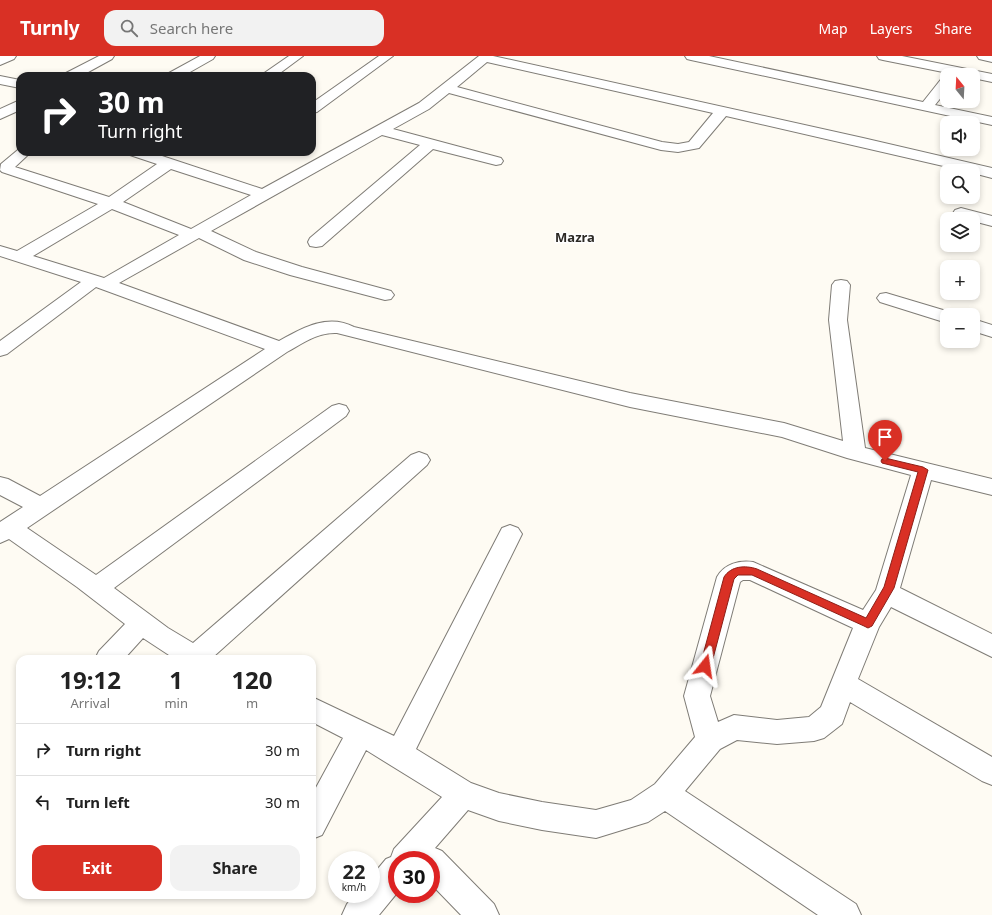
<!DOCTYPE html>
<meta charset="utf-8">
<style>
body{margin:0;font-family:"Noto Sans",sans-serif;background:#f2f2f2;color:#222;height:100vh;display:flex;flex-direction:column;font-size:15px;white-space:nowrap}
*{box-sizing:border-box;margin:0}
p{font-size:13px;color:#767676}
.icon{flex:none;width:22px;height:22px;fill:none;stroke:currentColor;stroke-width:2;stroke-linecap:round;stroke-linejoin:round}
.map{position:relative;flex:1;overflow:hidden}
.side{position:absolute;left:16px;top:599px;width:300px;height:244px;display:flex;flex-direction:column;background:#fff;border-radius:12px;box-shadow:0 2px 6px #0003}
.side>*{flex:none}
.guide{position:absolute;left:16px;top:16px;width:300px;height:84px;border-radius:12px;box-shadow:0 2px 6px #0003;background:#202124;color:#fff;overflow:hidden}
.needle{width:26px;rotate:342deg}
.controls{position:absolute;left:940px;top:12px;display:grid;gap:8px}
.controls a{display:grid;place-items:center;width:40px;height:40px;border-radius:8px;background:#fff;box-shadow:0 2px 6px #0003;font-size:20px}
.speed{position:absolute;left:328px;top:795px;display:flex;gap:8px;font-size:20px;font-weight:700;text-align:center}
.speed>*{display:grid;place-content:center;width:52px;height:52px;border-radius:50%;background:#fff;box-shadow:0 2px 6px #0003;line-height:1}
.speed small{font-size:10px;font-weight:400}
.speed .limit{border:6px solid #d22;background:#fff;color:#111}
.pin{position:absolute;display:grid;place-items:center;width:34px;height:34px;color:#fff;margin:-41px -17px;border-radius:50% 50% 50% 0;rotate:-45deg;box-shadow:0 0 4px #0007}
.pin .icon{rotate:45deg}
.me{position:absolute;width:44px;margin:-22px;rotate:15deg;stroke-linejoin:round;filter:drop-shadow(0 0 3px #0008)}
.turn{display:flex;align-items:center;gap:14px;height:84px;padding:0 16px;font-size:18px}
.turn .icon{width:52px;height:52px;stroke-width:2.5}
.turn b{display:block;font-size:28px;line-height:34px}
.eta{display:flex;justify-content:space-evenly;align-items:center;height:68px;text-align:center}
.eta b{font-size:24px;font-weight:700;line-height:28px}
.primary-button{display:flex;gap:8px;margin-top:auto;padding:8px 16px}
.primary-button a{flex:1;height:46px;border-radius:12px;background:#d93025;color:#fff;font-size:16px;font-weight:700;line-height:46px;text-align:center}
.primary-button a+a{background:#f2f2f2;color:#222}
ul{padding:0;list-style:none}
li{display:flex;align-items:center;gap:12px;height:52px;padding:0 16px;border-top:1px solid #e0e0e0}
li div{flex:1}
li b{display:block;font-size:15px}
li em{font-style:normal}
header{display:flex;align-items:center;gap:24px;box-sizing:border-box;height:56px;padding:0 20px;background:#d93025;color:#fff}
header strong{font-size:19px}
nav{display:flex;gap:22px;margin-inline-start:auto;font-size:14px}
.search{width:280px;height:36px;background:#f2f2f2;display:flex;align-items:center;gap:10px;box-sizing:border-box;padding:0 14px;border-radius:12px;color:#767676;font-size:15px}
.map>svg:first-child{display:block}
</style>
<header>
<strong>Turnly</strong>
<div class="search"><svg class="icon" aria-label="search" viewBox="0 0 24 24"><circle cx="10" cy="10" r="6"/><path d="M15 15l6 6"/></svg>Search here</div>
<nav><a>Map</a><a>Layers</a><a>Share</a></nav>
</header>
<div class="map">
<svg width="992" height="859" viewBox="0 0 992 859">
<rect width="100%" height="100%" fill="#fefbf3"/>
<g fill="none" stroke-linecap="round" stroke-linejoin="round">
<defs>
<path id="minor" d="M 0,0 L 16,0 L 14,3 L 0,9 Z
M 99,0 L 114,0 L 112,3 L 81,20 L 64,20 L 66,17 Z
M 200,0 L 215,0 L 213,3 L 183,20 L 167,20 L 169,17 Z
M 289,0 L 303,0 L 276,20 L 260,20 Z
M 379,0 L 393,0 L 317,56 L 312,57 L 312,47 Z
M 479,0 L 493,0 L 863,82 L 992,112 L 992,122 L 973,117 L 973,115 L 965,115 L 726,60 L 699,92 L 678,96 L 661,94 L 449,37 L 429,53 L 393,73 L 501,102 L 503,105 L 501,108 L 496,109 L 433,93 L 322,190 L 316,191 L 310,190 L 308,186 L 310,182 L 420,89 L 382,79 L 211,175 L 256,196 L 302,211 L 391,235 L 394,239 L 391,243 L 385,244 L 290,219 L 244,204 L 199,182 L 119,227 L 279,285 C 302,272 328,257 354,271 L 630,337 L 784,367 L 843,385 L 829,264 L 832,229 L 835,225 L 841,224 L 847,225 L 850,229 L 847,264 L 865,392 L 992,423 L 992,439 L 931,424 L 900,532 L 992,578 L 992,601 L 891,551 L 879,571 L 858,623 L 992,701 L 992,729 L 982,725 L 850,646 L 842,668 L 824,682 L 814,685 L 777,688 L 737,684 L 720,693 L 685,735 L 856,848 L 861,859 L 818,859 L 665,755 L 648,766 L 596,782 L 542,774 L 499,765 L 468,754 L 435,792 L 442,795 L 494,848 L 499,859 L 461,859 L 431,828 L 431,804 L 397,804 L 397,837 L 379,859 L 342,859 L 347,848 L 356,838 L 371,838 L 371,821 L 386,803 L 391,801 L 394,793 L 442,741 L 366,694 L 322,779 L 312,783 L 312,739 L 343,682 L 312,666 L 312,641 L 394,680 L 502,472 L 510,469 L 518,472 L 522,478 L 416,693 L 471,727 L 499,737 L 542,746 L 596,754 L 631,744 L 655,728 L 695,681 L 684,640 L 717,521 C 724,508 739,504 753,506 L 863,554 L 876,534 L 911,419 L 847,402 L 782,381 L 630,351 L 337,277 C 318,276 303,287 287,296 L 27,472 L 96,519 L 332,350 L 339,348 L 346,350 L 349,355 L 346,360 L 114,532 L 168,572 L 193,587 L 411,399 L 419,396 L 427,399 L 430,404 L 427,409 L 212,602 L 213,603 L 175,603 L 143,582 L 124,603 L 95,603 L 99,595 L 125,568 L 77,531 L 9,483 L 0,487 L 0,466 L 23,451 L 0,439 L 0,421 L 8,423 L 40,440 L 265,293 L 96,231 L 7,298 L 0,300 L 0,285 L 81,226 L 0,200 L 0,190 L 17,195 L 98,148 L 2,116 L 0,114 L 1,108 L 19,93 L 20,93 L 20,96 L 31,96 L 15,111 L 109,141 L 157,108 L 130,99 L 128,96 L 150,96 L 262,133 L 419,47 ZM 487,6 L 713,57 L 689,86 L 678,88 L 662,86 L 457,31 ZM 171,113 L 251,139 L 191,173 L 123,146 ZM 112,153 L 179,179 L 104,222 L 33,200 ZM 743,524 L 750,524 L 853,572 L 821,651 L 809,661 L 777,664 L 734,659 L 718,666 L 710,640 L 740,526 Z
M 685,0 L 709,0 L 923,46 L 942,22 L 947,21 L 947,34 L 935,49 L 992,61 L 992,69 L 691,4 L 687,3 Z
M 877,0 L 902,0 L 992,18 L 992,26 L 973,22 L 973,19 L 958,19 L 883,4 L 879,3 Z
M 977,0 L 992,0 L 992,6 L 979,3 Z
M 0,20 L 20,24 L 20,32 L 0,28 Z
M 20,44 L 20,54 L 0,63 L 0,53 Z
M 961,152 L 992,160 L 992,170 L 973,165 L 973,163 L 955,160 L 953,157 L 955,154 Z
M 886,237 L 953,257 L 955,259 L 947,259 L 947,267 L 880,246 L 877,242 L 880,238 Z
M 973,263 L 992,269 L 992,281 L 973,275 Z"/>
</defs>
<use href="#minor" stroke="#7f7c76" stroke-width="2"/>
<use href="#minor" fill="#fff" fill-rule="evenodd"/>
</g>
<path fill="#d93025" stroke="#8d1f18" d="M 885,402 L 923,411 L 928,414 L 894,532 L 872,570 L 868,572 L 864,570 L 752,519 L 738,519 L 734,523 L 711,610 L 709,613 L 705,615 L 701,613 L 700,610 L 724,521 C 731,510 745,509 757,513 L 866,562 L 884,531 L 918,416 L 882,407 L 881,405 L 882,403 Z"/>
<g text-anchor="middle" dominant-baseline="central" stroke-width="3" stroke-linejoin="round" paint-order="stroke">
<g font-size="13" font-weight="bold" fill="#2c2924" stroke="#fff">
<text x="575" y="181">Mazra</text>
</g>
</g>
</svg>
<div class="controls">
<a><svg class="needle" viewBox="-14 -14 28 28"><path d="M0-13l5 13h-10z" fill="#e53935"/><path d="M0 13l5-13h-10z" fill="#767676"/></svg></a>
<a><svg class="icon" aria-label="sound" viewBox="0 0 24 24"><path d="M4 9h4l5-4v14l-5-4H4zM17 9q2 3 0 6"/></svg></a>
<a><svg class="icon" aria-label="search" viewBox="0 0 24 24"><circle cx="10" cy="10" r="6"/><path d="M15 15l6 6"/></svg></a>
<a><svg class="icon" aria-label="layers" viewBox="0 0 24 24"><path d="M12 4l9 5-9 5-9-5zM3 14l9 5 9-5"/></svg></a>
<a>+</a>
<a>−</a>
</div>
<div class="speed"><div>22<small>km/h</small></div><div class="limit">30</div></div>
<div class="pin" style="left:885px;top:405px;background:#d93025"><svg class="icon" aria-label="arrive" viewBox="0 0 24 24"><path d="M6 21V4h12l-3 4 3 4H6"/></svg></div>
<svg class="me" style="left:705px;top:610px" viewBox="-20 -20 40 40"><path d="M0-17L14 15 0 8-14 15z" fill="#d93025" stroke="#fff" stroke-width="4"/></svg>
<div class="guide">
<div class="turn"><svg class="icon" aria-label="right" viewBox="0 0 24 24"><path d="M7 20v-9h11M14 6l5 5-5 5"/></svg><div><b>30 m</b>Turn right</div></div>
</div>
<section class="side">
<div class="eta">
<div><b>19:12</b><p>Arrival</p></div>
<div><b>1</b><p>min</p></div>
<div><b>120</b><p>m</p></div>
</div>
<ul>
<li><svg class="icon" aria-label="right" viewBox="0 0 24 24"><path d="M7 20v-9h11M14 6l5 5-5 5"/></svg><div><b>Turn right</b></div><em>30 m</em></li>
<li><svg class="icon" aria-label="left" viewBox="0 0 24 24"><path d="M17 20v-9H6M10 6l-5 5 5 5"/></svg><div><b>Turn left</b></div><em>30 m</em></li>
</ul>
<div class="primary-button"><a>Exit</a><a>Share</a></div>
</section>
</div>
